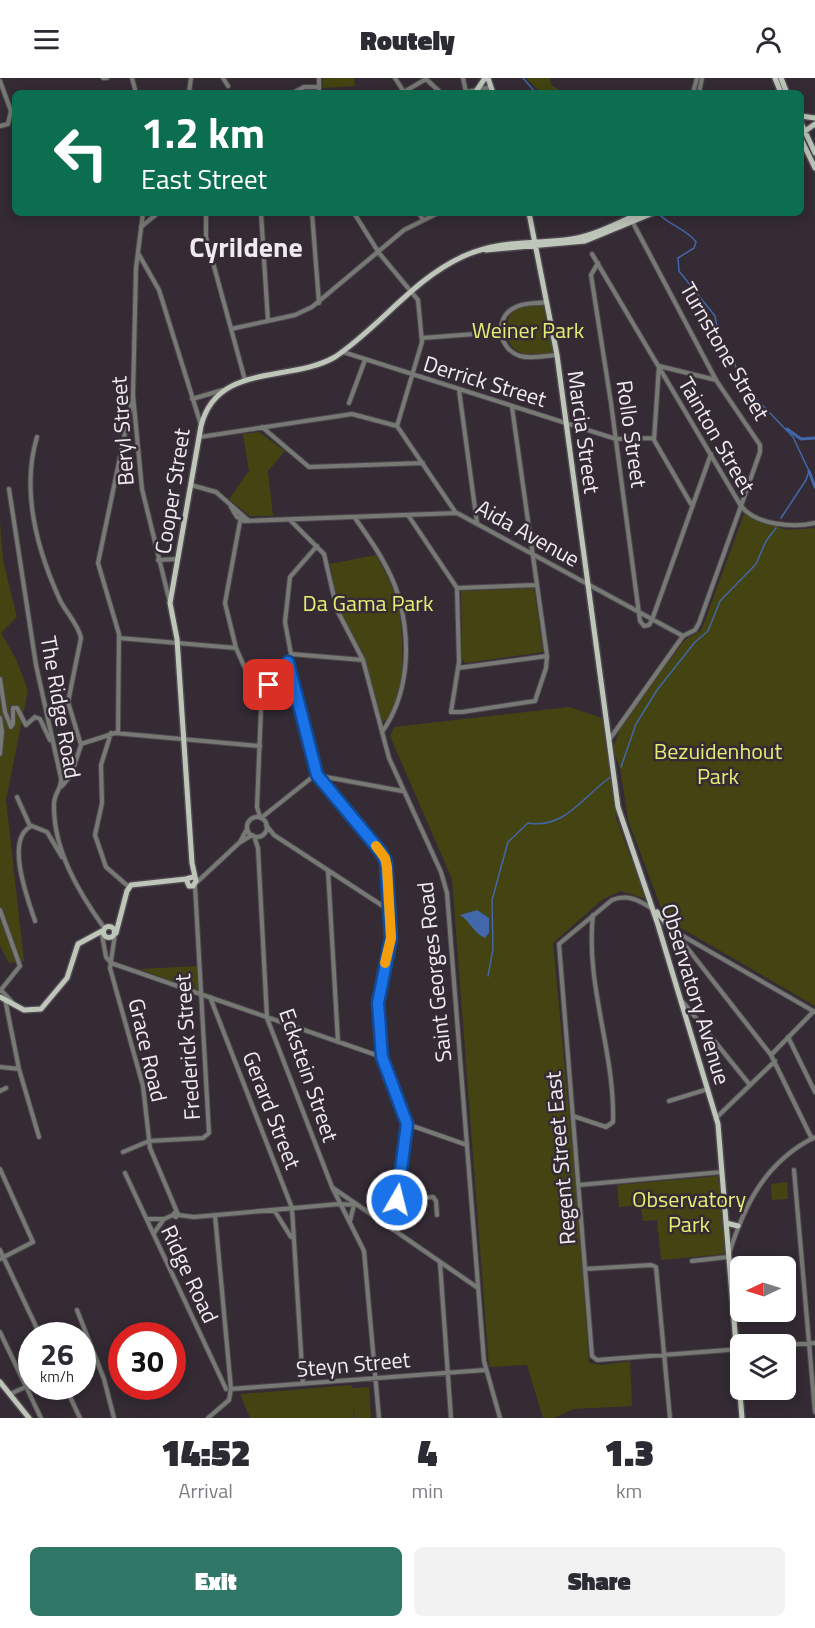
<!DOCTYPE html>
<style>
body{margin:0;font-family:"Titillium Web",sans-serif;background:#f2f2f3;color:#2b2b33;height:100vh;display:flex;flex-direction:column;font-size:22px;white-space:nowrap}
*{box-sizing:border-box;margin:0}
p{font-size:20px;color:#7c7c81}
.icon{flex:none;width:33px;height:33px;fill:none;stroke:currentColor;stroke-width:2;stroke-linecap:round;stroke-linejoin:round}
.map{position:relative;height:1340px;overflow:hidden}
.drawer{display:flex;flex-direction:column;background:#fff;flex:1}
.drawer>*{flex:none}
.guide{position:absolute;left:12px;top:12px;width:792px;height:126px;border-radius:9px;box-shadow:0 3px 15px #0003;background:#0b6e4f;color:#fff;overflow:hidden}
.needle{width:39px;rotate:266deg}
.tools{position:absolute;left:730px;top:1178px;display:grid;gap:12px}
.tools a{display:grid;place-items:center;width:66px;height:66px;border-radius:9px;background:#fff;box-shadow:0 3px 15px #0003;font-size:30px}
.speed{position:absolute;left:18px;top:1244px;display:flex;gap:12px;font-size:30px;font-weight:700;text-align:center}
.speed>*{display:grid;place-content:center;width:78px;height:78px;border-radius:50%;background:#fff;box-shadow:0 3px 15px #0003;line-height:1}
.speed small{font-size:15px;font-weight:400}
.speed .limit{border:9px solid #d22;background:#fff;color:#111}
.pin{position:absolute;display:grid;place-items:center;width:51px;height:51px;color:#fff;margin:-26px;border-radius:12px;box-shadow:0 3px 9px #0006}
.me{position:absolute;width:66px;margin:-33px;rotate:8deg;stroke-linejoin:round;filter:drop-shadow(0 0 4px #0008)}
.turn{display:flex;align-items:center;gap:21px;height:126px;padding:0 30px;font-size:27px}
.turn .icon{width:78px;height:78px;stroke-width:2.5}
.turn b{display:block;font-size:42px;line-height:51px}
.eta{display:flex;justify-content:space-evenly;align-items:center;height:102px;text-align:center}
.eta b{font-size:36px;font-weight:800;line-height:42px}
.cta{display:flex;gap:12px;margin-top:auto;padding:12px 30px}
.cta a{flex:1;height:69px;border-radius:9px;background:#307767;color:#fff;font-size:24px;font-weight:800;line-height:69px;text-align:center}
.cta a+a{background:#f2f2f3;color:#2b2b33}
header{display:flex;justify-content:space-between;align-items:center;height:78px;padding:0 30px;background:#fff;font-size:27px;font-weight:800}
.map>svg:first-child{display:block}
</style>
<header><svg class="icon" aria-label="menu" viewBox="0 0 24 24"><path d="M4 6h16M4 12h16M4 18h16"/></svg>Routely<svg class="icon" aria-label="person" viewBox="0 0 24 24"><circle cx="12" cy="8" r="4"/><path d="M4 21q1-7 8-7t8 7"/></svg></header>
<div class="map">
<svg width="815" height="1340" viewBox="0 0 815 1340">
<rect width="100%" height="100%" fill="#342b35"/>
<path fill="#434411" d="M 323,0 L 354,0 L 355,8 L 322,10 Z
M 526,0 L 550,0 L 551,7 L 561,13 L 578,15 L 541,15 Z
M 547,226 L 555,275 C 545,275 532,278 522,275 C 502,268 500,239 519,230 C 527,227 538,227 547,226 Z
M 259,354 L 285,373 L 268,393 L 273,438 L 250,438 L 229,421 L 249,393 L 243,356 Z
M 744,436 L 786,452 L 815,450 L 815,928 L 674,846 L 663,835 L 628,742 L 620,690 L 613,671 L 622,644 L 685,562 L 700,553 L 703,548 Z
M 0,442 L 3,482 L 17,539 L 1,555 L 16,581 L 28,612 L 6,722 L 24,883 L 9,885 L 0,868 Z
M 376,477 C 383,491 392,505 396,520 C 404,544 409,632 382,644 L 364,580 L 338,528 L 330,486 Z
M 534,510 L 543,574 L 465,585 L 462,581 L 461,513 Z
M 569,629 L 602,640 L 616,740 L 646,821 L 621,813 L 603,821 L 553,865 L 577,1117 L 589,1285 L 603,1287 L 630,1283 L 632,1328 L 573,1331 L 554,1340 L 543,1340 L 527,1287 L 489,1289 L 452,801 L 390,658 L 394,649 Z
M 198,888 L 199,913 L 139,891 Z
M 718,1098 L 725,1176 L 661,1182 L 657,1142 L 643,1143 L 641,1127 L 619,1129 L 617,1107 Z
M 787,1104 L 788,1121 L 772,1122 L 771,1106 Z
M 352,1307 L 352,1310 L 369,1309 L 371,1340 L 355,1340 L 353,1326 L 354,1340 L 250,1340 L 240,1316 Z"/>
<path fill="#4267aa" d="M 477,832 L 489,840 L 489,855 L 485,860 C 473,855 471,844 460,837 Z"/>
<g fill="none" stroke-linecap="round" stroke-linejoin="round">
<path stroke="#4267aa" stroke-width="1.5" d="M 523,0 L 536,15
M 658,135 C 668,147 687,151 696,164 L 694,170 L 678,180 L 679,193 L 715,238 L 720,265 L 734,284 L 743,307 L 793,359 L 809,393 L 806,402 L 781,440
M 722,280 L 723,272
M 621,689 L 636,646 L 657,612 L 695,564 L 708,553 L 720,523 L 756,486 L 766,463 L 776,450
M 488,898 L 493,871 L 492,822 L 508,764 L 528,745 C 565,752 585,716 612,698"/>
<path stroke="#4267aa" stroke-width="3" d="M 787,351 L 801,361 L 815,360
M 809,393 L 815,409"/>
<defs>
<path id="minor" d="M 103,0 L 107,0
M 132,0 L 136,15
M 223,0 L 228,8
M 395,0 L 404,14
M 425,0 L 441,15
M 463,0 L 466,14
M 0,3 L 11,33 L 8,46 L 0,48
M 189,15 L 191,0
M 293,15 L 304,9 L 319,9
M 319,15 L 319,0
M 402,15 L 426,1
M 461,15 L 491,9
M 693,15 L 697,0
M 699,15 L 702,0
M 143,135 L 136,190 L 133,317 L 142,411 L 169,521
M 206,135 L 206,159 L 245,302
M 261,135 L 268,243
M 312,135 L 319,225
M 354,135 L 379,175 L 418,222 L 422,264 L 397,348
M 419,135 L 423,142
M 632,143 L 716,302 L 760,367 L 760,374 L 741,428 C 756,447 793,450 815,445
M 141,149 L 158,135
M 138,175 L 159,212 L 201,347
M 592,176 L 741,428 L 699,545 L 695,552 L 683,558
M 598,185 L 591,197 L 611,325 L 640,543 L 644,548 L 649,547 L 652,542 L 711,376
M 547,224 C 536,226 524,224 514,230 C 494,240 498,271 520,278 C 531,281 546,278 557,277
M 231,251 L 295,237 L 312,229 L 404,152 L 438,135
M 422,260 L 501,254
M 343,274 L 616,361 L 653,360
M 459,312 L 477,445
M 192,321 L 223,312
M 349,325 L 365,282
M 397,348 L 456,435
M 262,349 L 309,389 L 423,385
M 37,359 C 21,412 37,471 59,520 C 65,534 78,545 81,560 L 68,624 L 81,667 L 71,697 L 62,708
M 200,359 L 352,336 L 397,348
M 191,407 L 216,414 L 249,443
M 9,411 L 36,587 L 61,700 C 62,711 54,715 54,726 C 53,772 79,815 105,851
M 691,426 L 654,362 L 659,288 L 716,302
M 231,429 L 237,439 L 244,443 L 457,435 L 683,558
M 408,437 L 457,510 L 459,584 L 451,634 L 462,634 L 535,623 L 546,590 L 547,578 L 512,329
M 241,438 L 225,525 L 236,570 L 252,606 L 273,606 L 291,576 L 285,544 L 290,499 L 317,468
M 355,440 C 372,464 391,491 399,520 C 411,565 409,616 382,654
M 290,442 L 324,476 L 337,532 L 363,582 L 389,680 L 441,794 L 447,815 L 484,1283 L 500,1340
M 158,482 L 178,481
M 457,510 L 537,507
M 119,560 L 236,570
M 291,576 L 363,582
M 289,584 L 317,697 L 386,784 L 391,860 L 378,915 L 379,945 L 382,979 L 407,1050 L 393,1152
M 458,590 L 547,578
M 0,601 L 5,634 L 11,649 L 13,646 L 13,630
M 13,630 L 17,630 L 26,647 L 35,639 L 40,641 L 50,662
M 0,640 L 2,654 L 0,676
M 111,655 L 101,687 L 102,725 L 95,757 L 106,789 L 129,809
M 118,655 L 119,556 L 98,485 L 133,317
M 609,662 L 683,558
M 81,666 L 115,655 L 260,668
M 17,719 L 30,748
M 260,739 L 257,729 L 262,607
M247 749a10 10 0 1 1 20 0a10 10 0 1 1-20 0Z
M 261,740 L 315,697 L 402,713
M 266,747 L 274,757 L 389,832
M 254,758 L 258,770 L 267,940 L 332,1109 L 364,1173 L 379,1340
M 240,764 L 247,751
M 328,792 L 338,964
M 196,805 L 239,765 L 252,757
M 651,830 C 639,822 627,816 612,822 L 559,866 L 592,1278 L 597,1282 L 741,1271
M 0,832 L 20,888 L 0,913
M 35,843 C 28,822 4,759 32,748 L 47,754 L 62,779
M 674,853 L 771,977 L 812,1061
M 676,854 L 815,934
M 115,856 L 110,890 L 143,1008 L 150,1070 L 177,1134
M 102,857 L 106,879 L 111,885
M 111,885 L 382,979
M 1,912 L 12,924
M 210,919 L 292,1130 L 303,1306
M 5,921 L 19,991 L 39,1059
M 683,924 L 750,1007
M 788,959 L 815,1014
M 771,977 L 814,933
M 0,989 L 19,991
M 0,1013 L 6,1010
M 669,1023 L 708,1011
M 573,1038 L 606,1049 L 613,1044 C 615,974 585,906 593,837
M 717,1039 L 775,983
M 407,1046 L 467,1067
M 123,1074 L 149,1063 L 203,1060 L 209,1055 L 195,808
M 0,1091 L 33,1164 L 0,1181
M 794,1092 L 815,1334
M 125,1095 L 226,1311
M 579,1107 L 722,1094
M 333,1110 L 478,1210
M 397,1122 L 433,1119 L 436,1123 L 437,1137
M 274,1132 L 291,1159
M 176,1133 L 178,1136 L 176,1139 L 173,1137 Z
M 178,1137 L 194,1139 L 339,1126 L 358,1127
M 215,1137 L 231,1311
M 147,1141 L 164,1141
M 350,1143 L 354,1127
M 154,1155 L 164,1141 L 173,1137
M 0,1172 L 40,1257
M 692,1183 L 728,1179 C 744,1127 765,1084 815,1059
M 440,1185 L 451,1340
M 585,1191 L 651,1187 L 656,1189 L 670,1340
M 77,1232 L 104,1301 L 114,1340
M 0,1254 L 41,1340
M 786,1267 L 815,1265
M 65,1308 L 80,1340
M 10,1316 L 32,1306
M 208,1340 L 229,1322 L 231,1311 L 485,1292"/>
<path id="major" d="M 488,0 L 493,15
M 775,0 L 781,15
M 781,0 L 787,15
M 477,12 L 485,0
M 801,38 L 815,40
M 801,45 L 815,75
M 801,56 L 815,46
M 801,61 L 815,90
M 529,135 L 557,277 L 618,729 L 658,847 L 718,1046 L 742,1340
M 486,172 L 585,163 L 653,135
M 193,799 L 186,801 L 189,808 L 193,808 L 196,803 L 192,785 L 177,561 L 170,525 L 201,348 C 217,284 290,305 335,279 C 381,248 413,201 464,178 C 502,161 533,167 572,161 C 595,157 618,145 640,135
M 657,834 L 671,851
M103.5 854a5.5 5.5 0 1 1 11 0a5.5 5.5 0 1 1-11 0Z
M 116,855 L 127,813 L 131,807 L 186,801
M 0,919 L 24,932 L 41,931 L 67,900 L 78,866 L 102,853
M 726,1145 L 738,1148
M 0,1304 L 29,1340"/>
</defs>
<use href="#minor" stroke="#4e464f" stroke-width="6"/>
<use href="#major" stroke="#4e464f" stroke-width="8"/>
<use href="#minor" stroke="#777a74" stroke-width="4"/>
<use href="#major" stroke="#bec5b9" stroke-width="5"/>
</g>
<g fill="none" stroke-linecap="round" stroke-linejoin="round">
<defs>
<path id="route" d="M 269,607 L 275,604 L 288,584 L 317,697 L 381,774 L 386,784 L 391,860 L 378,925 L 382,979 L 407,1046 L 397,1122"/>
</defs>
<use href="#route" stroke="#114b97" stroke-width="15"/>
<use href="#route" stroke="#1a73e8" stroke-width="10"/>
<path stroke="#f59e0b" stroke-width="10" d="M 376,768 L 385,780 L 387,789 L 391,860 L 385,885"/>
</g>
<g text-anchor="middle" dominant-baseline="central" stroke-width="5" stroke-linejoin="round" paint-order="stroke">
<g font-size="22" fill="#e7ec73" stroke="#342b35">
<text x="528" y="252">Weiner Park</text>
<text x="368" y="525">Da Gama Park</text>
<text x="718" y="673">Bezuidenhout<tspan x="718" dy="25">Park</tspan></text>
<text x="689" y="1121">Observatory<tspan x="689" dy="25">Park</tspan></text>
</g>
<g font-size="22" fill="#f0ebf1" stroke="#342b35">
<text transform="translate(725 273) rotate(60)">Turnstone Street</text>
<text transform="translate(485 303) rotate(17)">Derrick Street</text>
<text transform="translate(122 353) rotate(-94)">Beryl Street</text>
<text transform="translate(584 354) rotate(82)">Marcia Street</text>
<text transform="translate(632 356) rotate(82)">Rollo Street</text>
<text transform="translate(717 357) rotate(60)">Tainton Street</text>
<text transform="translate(172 413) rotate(-81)">Cooper Street</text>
<text transform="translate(528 455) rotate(29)">Aida Avenue</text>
<text transform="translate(61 629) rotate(80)">The Ridge Road</text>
<text transform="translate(434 894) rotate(-96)">Saint Georges Road</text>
<text transform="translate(696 916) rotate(73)">Observatory Avenue</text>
<text transform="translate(187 969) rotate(-94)">Frederick Street</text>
<text transform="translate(148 972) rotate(77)">Grace Road</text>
<text transform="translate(309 997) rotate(71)">Eckstein Street</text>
<text transform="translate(272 1032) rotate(69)">Gerard Street</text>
<text transform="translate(560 1080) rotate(-95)">Regent Street East</text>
<text transform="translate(190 1196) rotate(65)">Ridge Road</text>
<text transform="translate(353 1286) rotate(-5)">Steyn Street</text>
</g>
<g font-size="28" font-weight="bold" fill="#f0ebf1" stroke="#342b35">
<text x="246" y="168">Cyrildene</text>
</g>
</g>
</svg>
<div class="tools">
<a><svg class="needle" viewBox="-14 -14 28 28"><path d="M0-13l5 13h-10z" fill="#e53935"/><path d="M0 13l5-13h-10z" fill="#7c7c81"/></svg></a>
<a><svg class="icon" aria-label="layers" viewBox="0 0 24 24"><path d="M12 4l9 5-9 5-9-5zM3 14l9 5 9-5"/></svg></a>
</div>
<div class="speed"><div>26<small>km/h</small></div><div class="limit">30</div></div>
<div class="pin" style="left:269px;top:607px;background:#d93025"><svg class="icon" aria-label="arrive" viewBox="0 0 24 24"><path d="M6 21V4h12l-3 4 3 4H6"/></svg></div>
<svg class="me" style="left:397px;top:1122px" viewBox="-20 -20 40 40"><circle r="17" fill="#1a73e8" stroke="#fff" stroke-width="3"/><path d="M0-11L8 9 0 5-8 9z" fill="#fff"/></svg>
<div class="guide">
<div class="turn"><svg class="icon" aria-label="left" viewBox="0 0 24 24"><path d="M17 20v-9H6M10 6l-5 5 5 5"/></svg><div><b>1.2 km</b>East Street</div></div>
</div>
</div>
<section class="drawer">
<div class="eta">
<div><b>14:52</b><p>Arrival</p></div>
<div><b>4</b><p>min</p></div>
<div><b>1.3</b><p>km</p></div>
</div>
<div class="cta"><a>Exit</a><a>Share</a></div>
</section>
